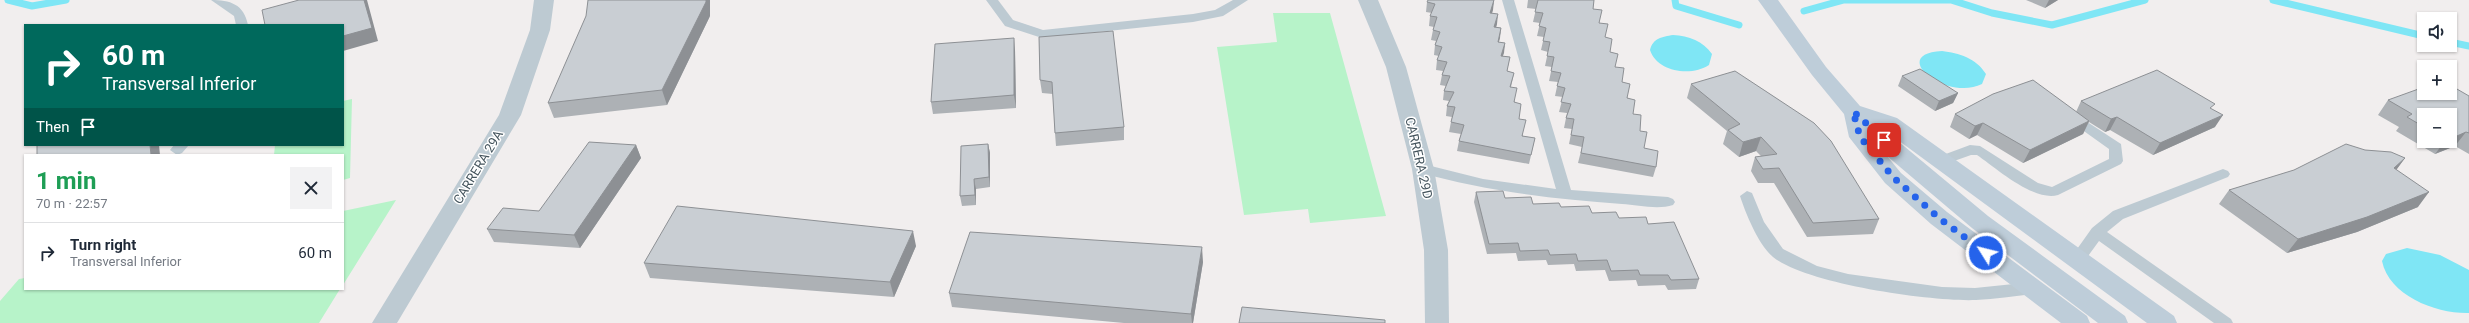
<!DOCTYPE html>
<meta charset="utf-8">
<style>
body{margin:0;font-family:Roboto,sans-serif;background:#f2f2f3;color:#1f2937;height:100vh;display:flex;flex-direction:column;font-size:15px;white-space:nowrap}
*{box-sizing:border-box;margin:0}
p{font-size:13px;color:#747a83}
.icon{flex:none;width:22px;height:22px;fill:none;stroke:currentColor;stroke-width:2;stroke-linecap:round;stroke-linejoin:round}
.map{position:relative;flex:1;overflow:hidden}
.details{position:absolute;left:24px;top:154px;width:320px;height:136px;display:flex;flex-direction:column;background:#fff;border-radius:0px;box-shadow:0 1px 3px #0004}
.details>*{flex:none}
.banner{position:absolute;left:24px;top:24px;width:320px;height:122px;border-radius:0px;box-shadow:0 1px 3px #0004;background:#00695c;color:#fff;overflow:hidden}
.tools{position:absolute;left:2417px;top:12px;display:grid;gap:8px}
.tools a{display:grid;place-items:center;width:40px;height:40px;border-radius:0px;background:#fff;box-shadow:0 1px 3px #0004;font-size:20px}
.pin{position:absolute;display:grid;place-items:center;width:34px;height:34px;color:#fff;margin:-17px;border-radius:8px;box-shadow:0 2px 6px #0006}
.me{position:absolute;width:44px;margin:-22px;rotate:306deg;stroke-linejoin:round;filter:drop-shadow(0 0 3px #0008)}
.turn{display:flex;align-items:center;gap:14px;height:84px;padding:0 12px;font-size:18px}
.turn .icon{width:52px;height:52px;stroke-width:2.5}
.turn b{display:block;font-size:28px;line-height:34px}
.then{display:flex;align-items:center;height:38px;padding:0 12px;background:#0003;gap:8px;font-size:15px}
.round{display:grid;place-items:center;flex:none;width:42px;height:42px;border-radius:0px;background:#f2f2f3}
.overview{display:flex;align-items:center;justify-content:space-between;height:68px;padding:0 12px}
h1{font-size:24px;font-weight:700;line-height:30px;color:#1e9e55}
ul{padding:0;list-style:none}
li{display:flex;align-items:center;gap:12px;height:60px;padding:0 12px;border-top:1px solid #e0e1e3}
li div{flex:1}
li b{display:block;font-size:15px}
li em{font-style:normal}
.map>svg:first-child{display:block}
</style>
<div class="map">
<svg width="2469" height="323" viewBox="0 0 2469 323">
<rect width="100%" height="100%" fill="#f1eeee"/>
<path fill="#b7f3c9" d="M 1273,13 L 1330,13 L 1386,216 L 1310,223 L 1308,209 L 1244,215 L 1217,47 L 1277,42 Z
M 352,99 L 350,178 L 343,180 L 343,155 L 274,155 L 275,145 L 343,145 L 343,101 Z
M 396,200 L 343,285 L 343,211 Z
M 25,278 L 25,289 L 340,289 L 319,323 L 0,323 L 0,301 L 19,279 Z"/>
<path fill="#7fe6f5" d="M 1673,35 C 1689,36 1703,41 1712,54 L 1709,65 C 1691,77 1657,72 1650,50 C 1653,38 1662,37 1673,35 Z
M 1942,51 C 1959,53 1976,58 1986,74 L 1982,84 C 1946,102 1887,54 1942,51 Z
M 2407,248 L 2440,255 L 2469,270 L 2469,313 C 2437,314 2389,296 2382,261 L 2386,254 Z"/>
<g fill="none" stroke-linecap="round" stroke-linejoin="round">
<path stroke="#7fe6f5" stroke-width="7" d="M 8,0 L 32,6 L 66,0
M 1675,0 L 1676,6 L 1739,25
M 2273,0 L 2424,36
M 1804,11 L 1844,0 L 1951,0 L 1992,13 L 2052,25 L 2145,0
M 2450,42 L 2469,46"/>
<path fill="#bdcad2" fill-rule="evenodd" d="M 211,0 C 230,0 244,4 248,25 L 236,25 L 234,16 Z
M 986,0 L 998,0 L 1013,20 L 1043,30 L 1193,14 L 1215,10 L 1233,0 L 1248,0 L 1223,16 L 1193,22 L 1042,38 L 1005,26 Z
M 1502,0 L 1514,0 L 1571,190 L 1668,197 L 1673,199 L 1675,202 L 1673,205 C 1658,210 1637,205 1622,204 C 1552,199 1485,191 1418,172 L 1416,169 L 1418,166 L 1423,164 L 1483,179 L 1556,189 Z
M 2072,112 L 2121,144 L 2123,161 L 2121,164 L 2058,195 C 2034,202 1996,168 1977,155 L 1971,155 L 1940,166 L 1933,161 L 1935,158 L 1970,145 L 1980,146 L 2038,183 L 2052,187 L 2109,159 L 2109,149 L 2067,119 L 2065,116 L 2067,113 Z
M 174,145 L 189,145 L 182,153 L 177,155 L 170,150 Z
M 2223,169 L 2228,171 L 2230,174 L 2228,177 L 2123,219 L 2107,232 L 2231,319 L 2233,323 L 2214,323 L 2099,241 L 2083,263 L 2073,263 L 2070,259 L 2092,228 L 2113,211 Z
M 1747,191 L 1752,193 L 1764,222 L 1783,249 L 1817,266 L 1848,274 L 1942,287 L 1975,288 L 2033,282 L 2038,284 L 2041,288 L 2038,292 L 2033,294 C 2014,296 1995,299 1976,300 C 1932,302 1806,284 1773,257 C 1758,244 1746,214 1740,196 Z"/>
<path fill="#bdcad2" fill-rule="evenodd" d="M 534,0 L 554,0 L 550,30 L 521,115 L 397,323 L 372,323 L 499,115 L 530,30 Z
M 1358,0 L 1378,0 L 1406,67 L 1434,169 L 1448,250 L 1449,323 L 1425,323 L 1424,250 L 1412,169 L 1386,67 Z"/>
<path fill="#becdd9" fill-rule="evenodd" d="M 1758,0 L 1778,0 L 1826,67 L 1860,106 L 1897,118 L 2174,316 L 2177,323 L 2147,323 L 1887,132 L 1988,216 L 2125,316 L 2128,323 L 2098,323 L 1972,228 L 1887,156 L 1901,173 L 1947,212 L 2087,316 L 2090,323 L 2061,323 L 1931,224 L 1885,183 L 1849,137 L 1844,114 L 1812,75 Z"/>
</g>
<path fill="#adb1b5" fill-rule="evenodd" d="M 1494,0 L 1492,13 L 1497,24 L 1496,27 L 1501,28 L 1499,42 L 1505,43 L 1503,56 L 1510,57 L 1507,71 L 1514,73 L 1511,87 L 1523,136 L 1535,138 L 1529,164 L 1457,151 L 1459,141 L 1461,134 L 1449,132 L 1452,117 L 1446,116 L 1447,106 L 1449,101 L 1443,100 L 1444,91 L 1446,86 L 1440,85 L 1442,75 L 1443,71 L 1436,70 L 1437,60 L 1439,56 L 1434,55 L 1435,45 L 1436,41 L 1431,40 L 1433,30 L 1434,27 L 1429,26 L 1430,16 L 1432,13 L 1426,12 L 1427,2 Z
M 1528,0 L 1594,0 L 1593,9 L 1599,23 L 1615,67 L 1622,82 L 1633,114 L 1640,131 L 1644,148 L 1656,167 L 1653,177 L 1578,163 L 1582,147 L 1569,144 L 1572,129 L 1564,128 L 1567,113 L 1559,112 L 1563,97 L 1555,96 L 1558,82 L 1549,81 L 1552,67 L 1545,66 L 1548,52 L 1541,50 L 1544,37 L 1537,36 L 1540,23 L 1533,22 L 1536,9 L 1527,8 Z
M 2026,0 L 2058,0 L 2045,8 Z
M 710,16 L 667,105 L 554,118 L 548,103 Z
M 1039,37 L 1124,127 L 1124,140 L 1056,146 L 1055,133 L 1053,94 L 1042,93 L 1040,80 Z
M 1015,50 L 1016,108 L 933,114 L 931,102 Z
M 1902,76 L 1958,93 L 1953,103 L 1935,111 L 1898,86 Z
M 1691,84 L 1879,219 L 1873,234 L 1807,237 L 1774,183 L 1758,183 L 1751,171 L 1755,157 L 1761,156 L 1756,151 L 1739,157 L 1723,144 L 1727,131 L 1687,98 Z
M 2469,96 L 2469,154 L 2455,146 L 2435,154 L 2396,131 L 2399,127 L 2378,115 L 2388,100 ZM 2424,115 L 2450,141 L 2424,141 Z
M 2081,101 L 2212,109 L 2215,127 L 2153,155 L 2110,130 L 2105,132 L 2089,122 L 2083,134 L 2023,163 L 1977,135 L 1969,139 L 1950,127 L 1955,114 L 2076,112 Z
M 988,144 L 990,153 L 990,187 L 976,189 L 976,205 L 962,206 L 960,196 Z
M 636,145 L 641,158 L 580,248 L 494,242 L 487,229 L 539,211 Z
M 2365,150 L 2405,158 L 2396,170 L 2418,207 L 2357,232 L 2287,253 L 2219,204 L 2229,190 Z
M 1476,192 L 1533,204 L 1561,207 L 1648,224 L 1699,279 L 1696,289 L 1668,290 L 1665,285 L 1638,286 L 1636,280 L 1609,281 L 1605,270 L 1576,271 L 1574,264 L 1548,265 L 1546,260 L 1518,261 L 1516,253 L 1487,254 L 1474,202 Z
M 916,246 L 894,297 L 650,278 L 644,263 Z
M 1203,262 L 1193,323 L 1124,323 L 952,307 L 949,293 Z"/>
<path fill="#8d9094" d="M 364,0 L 367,0 L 378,41 L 343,51 L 343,36 Z
M 706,0 L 710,0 L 710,16 L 667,105 L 662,90 Z
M 1494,0 L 1493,10 L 1489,23 L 1490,13 Z
M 2049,0 L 2058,0 L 2045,8 Z
M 1498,14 L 1497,24 L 1493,37 L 1494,27 Z
M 1501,28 L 1500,38 L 1496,51 L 1498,42 Z
M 1014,38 L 1015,50 L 1016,108 L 1014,95 Z
M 1505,43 L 1504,53 L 1499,65 L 1501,56 Z
M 1958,93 L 1953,103 L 1935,111 L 1939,101 Z
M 2223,115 L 2215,127 L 2153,155 L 2160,143 Z
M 2117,117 L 2110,130 L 2105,132 L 2111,119 Z
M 2089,121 L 2083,134 L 2023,163 L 2030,150 Z
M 1983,123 L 1977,135 L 1969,139 L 1975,126 Z
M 2466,132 L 2455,146 L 2435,154 L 2445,141 L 2450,141 L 2450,139 Z
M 1761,137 L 1756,151 L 1739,157 L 1743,142 Z
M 988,144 L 990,153 L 990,187 L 989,177 Z
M 150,145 L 159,145 L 160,155 L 151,155 Z
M 636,145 L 641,158 L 580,248 L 574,235 Z
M 2405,158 L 2394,173 L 2394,168 Z
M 974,179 L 976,189 L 976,205 L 975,195 Z
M 2429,192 L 2418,207 L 2357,232 L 2287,253 L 2298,239 Z
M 913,231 L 916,246 L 894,297 L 890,282 Z
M 1202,247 L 1203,262 L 1193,323 L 1192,323 L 1191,314 Z"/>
<path fill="#c9ced3" stroke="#8d9094" d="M 299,0 L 364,0 L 372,28 L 343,36 L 343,25 L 265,25 L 262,10 Z
M 588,0 L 706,0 L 706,2 L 662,90 L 548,103 L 586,16 Z
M 1428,0 L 1494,0 L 1490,13 L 1498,14 L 1494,27 L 1501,28 L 1498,42 L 1505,43 L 1501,56 L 1510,57 L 1507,71 L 1514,73 L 1510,87 L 1517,88 L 1514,102 L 1521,104 L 1519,119 L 1526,120 L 1522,136 L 1535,138 L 1531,155 L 1459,141 L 1464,125 L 1451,122 L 1455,107 L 1447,106 L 1454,92 L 1444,91 L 1450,76 L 1442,75 L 1447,62 L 1437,60 L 1442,47 L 1435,45 L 1440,32 L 1433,30 L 1437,17 L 1430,16 L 1435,4 L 1427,2 Z
M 1538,0 L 1594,0 L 1593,9 L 1602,10 L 1599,23 L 1608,24 L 1605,37 L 1612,39 L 1610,52 L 1618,54 L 1615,67 L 1624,68 L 1622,82 L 1630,84 L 1627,98 L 1635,100 L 1633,114 L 1641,115 L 1640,131 L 1647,132 L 1644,148 L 1658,151 L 1656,167 L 1581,153 L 1584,137 L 1571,135 L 1574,119 L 1566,118 L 1571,104 L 1561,102 L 1565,88 L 1557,86 L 1561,73 L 1551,71 L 1554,57 L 1547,56 L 1550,42 L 1543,41 L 1546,28 L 1539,26 L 1543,13 L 1535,12 Z
M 1113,31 L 1124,127 L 1055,133 L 1052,82 L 1040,80 L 1039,37 Z
M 1014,38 L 1014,95 L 931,102 L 935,44 Z
M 1920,69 L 1958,93 L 1939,101 L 1902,76 Z
M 2157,70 L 2215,104 L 2210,108 L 2223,115 L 2160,143 L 2117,117 L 2111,119 L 2081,101 Z
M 1735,71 L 1814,123 L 1831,141 L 1879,219 L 1813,223 L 1779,168 L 1763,169 L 1755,157 L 1777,154 L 1761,137 L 1743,142 L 1728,130 L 1740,124 L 1691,84 Z
M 2033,80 L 2089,121 L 2030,150 L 1983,123 L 1975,126 L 1955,114 L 1993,94 Z
M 2450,85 L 2469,96 L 2469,133 L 2466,132 L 2450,139 L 2450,115 L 2424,115 L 2424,127 L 2407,117 L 2412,114 L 2388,100 L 2424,87 L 2424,93 L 2450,93 Z
M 589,142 L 636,145 L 574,235 L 487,229 L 503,208 L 539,211 Z
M 988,144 L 989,177 L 974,179 L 975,195 L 960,196 L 961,146 Z
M 2346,144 L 2365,150 L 2391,152 L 2405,158 L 2394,168 L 2429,192 L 2367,217 L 2298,239 L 2229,190 L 2294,170 Z
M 37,145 L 150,145 L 151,155 L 37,155 Z
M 1503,191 L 1505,198 L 1531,197 L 1533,204 L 1559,203 L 1561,207 L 1589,206 L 1592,213 L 1616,212 L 1619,218 L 1646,217 L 1648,224 L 1674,222 L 1699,279 L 1671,280 L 1668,275 L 1640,275 L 1638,270 L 1611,271 L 1607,260 L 1578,261 L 1576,254 L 1550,255 L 1548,250 L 1520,251 L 1518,243 L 1489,244 L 1476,192 Z
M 677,206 L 913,231 L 890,282 L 644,263 Z
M 970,232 L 1202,247 L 1191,314 L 949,293 Z
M 1242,307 L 1385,320 L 1385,323 L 1239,323 Z"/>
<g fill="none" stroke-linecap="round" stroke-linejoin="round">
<path stroke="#2563eb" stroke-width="7" stroke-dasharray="0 12.6" d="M 1884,140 L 1853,111 L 1860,137 L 1894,178 L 1939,218 L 1986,253"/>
</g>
<g text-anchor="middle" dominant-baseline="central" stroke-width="3" stroke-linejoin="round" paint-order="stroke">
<g font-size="13" fill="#44545d" stroke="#fff">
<text transform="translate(1419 158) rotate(77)">CARRERA 29D</text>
<text transform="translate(478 167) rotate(-59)">CARRERA 29A</text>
</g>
</g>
</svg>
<div class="tools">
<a><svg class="icon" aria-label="sound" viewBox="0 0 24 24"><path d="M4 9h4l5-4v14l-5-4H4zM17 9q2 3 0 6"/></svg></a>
<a>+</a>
<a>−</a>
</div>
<div class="pin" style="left:1884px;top:140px;background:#d93025"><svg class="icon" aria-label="arrive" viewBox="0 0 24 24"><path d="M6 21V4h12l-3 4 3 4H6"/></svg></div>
<svg class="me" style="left:1986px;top:253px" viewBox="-20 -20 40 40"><circle r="17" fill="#2563eb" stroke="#fff" stroke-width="3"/><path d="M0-11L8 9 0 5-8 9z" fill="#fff"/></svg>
<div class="banner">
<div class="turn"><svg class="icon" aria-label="right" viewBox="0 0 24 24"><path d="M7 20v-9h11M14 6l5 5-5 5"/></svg><div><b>60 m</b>Transversal Inferior</div></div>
<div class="then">Then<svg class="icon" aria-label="arrive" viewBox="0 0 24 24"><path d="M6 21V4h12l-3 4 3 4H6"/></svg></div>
</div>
<section class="details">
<div class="overview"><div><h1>1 min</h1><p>70 m · 22:57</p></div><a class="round"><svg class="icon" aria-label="close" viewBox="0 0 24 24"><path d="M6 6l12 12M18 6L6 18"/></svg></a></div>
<ul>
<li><svg class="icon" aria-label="right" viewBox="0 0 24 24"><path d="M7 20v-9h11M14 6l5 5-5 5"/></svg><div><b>Turn right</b><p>Transversal Inferior</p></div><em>60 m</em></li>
</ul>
</section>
</div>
